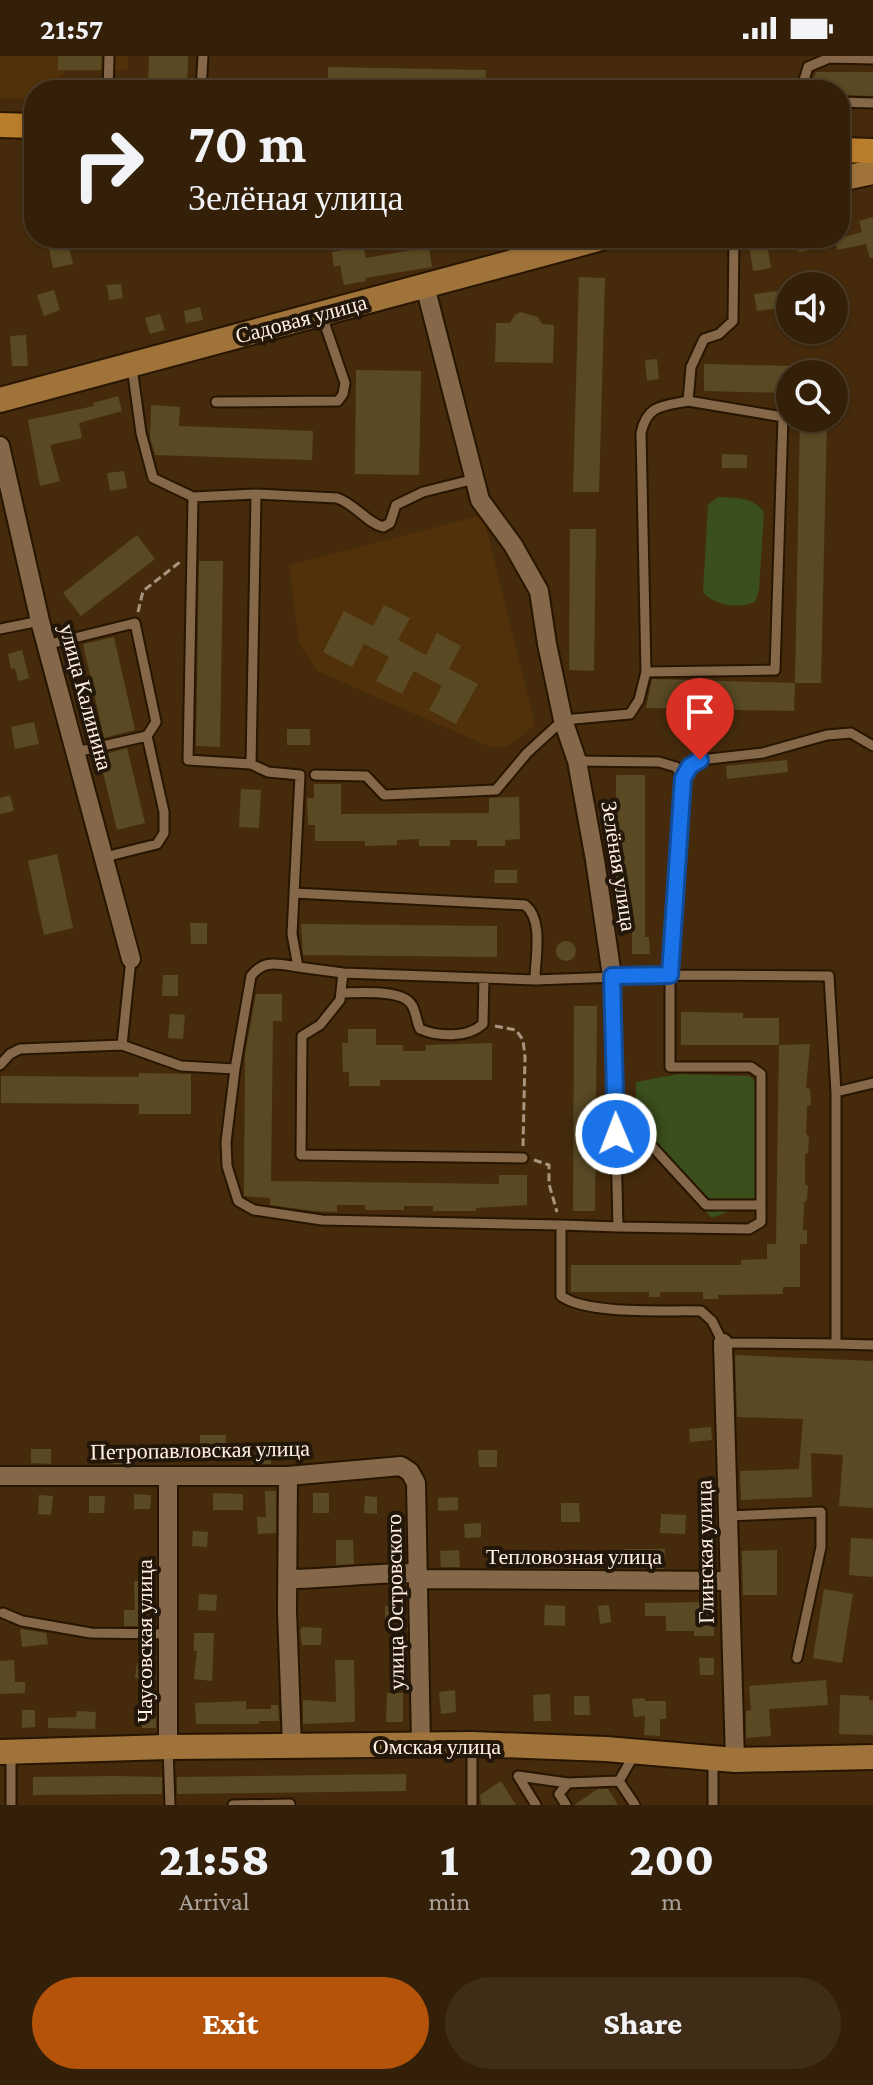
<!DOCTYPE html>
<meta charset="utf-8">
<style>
body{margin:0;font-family:"Crimson Pro",serif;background:#3f2d17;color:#f1f3f6;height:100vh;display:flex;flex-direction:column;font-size:30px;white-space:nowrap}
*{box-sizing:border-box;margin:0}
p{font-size:26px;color:#a9a39c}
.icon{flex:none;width:44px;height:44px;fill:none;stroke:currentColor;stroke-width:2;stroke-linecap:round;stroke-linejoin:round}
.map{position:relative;height:1749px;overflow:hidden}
.panel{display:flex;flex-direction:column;background:#342009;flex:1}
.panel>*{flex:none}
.top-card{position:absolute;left:24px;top:24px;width:826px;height:168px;border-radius:32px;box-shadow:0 2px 6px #0004,0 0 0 2px #4e3e2a;background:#342009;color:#f1f3f6;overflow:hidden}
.fabs{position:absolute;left:776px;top:216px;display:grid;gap:16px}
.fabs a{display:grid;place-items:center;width:72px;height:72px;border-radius:50%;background:#342009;box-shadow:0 2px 6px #0004,0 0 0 2px #4e3e2a;font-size:40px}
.pin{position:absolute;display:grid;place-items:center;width:68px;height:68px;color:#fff;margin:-82px -34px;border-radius:50% 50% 50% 0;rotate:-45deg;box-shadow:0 0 8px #0007}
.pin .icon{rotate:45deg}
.me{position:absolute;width:88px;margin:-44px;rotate:359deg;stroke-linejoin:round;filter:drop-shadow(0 0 6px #0008)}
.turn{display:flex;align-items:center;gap:28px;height:168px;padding:0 32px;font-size:36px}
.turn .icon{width:104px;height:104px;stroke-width:2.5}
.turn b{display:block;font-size:56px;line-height:68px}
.eta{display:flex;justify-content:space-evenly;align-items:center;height:136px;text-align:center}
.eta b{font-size:48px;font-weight:800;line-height:56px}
.button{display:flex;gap:16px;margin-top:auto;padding:16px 32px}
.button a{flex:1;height:92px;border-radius:48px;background:#b45309;color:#fff;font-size:32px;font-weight:800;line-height:92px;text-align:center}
.button a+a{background:#3f2d17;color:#f1f3f6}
.status{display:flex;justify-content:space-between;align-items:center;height:56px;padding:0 40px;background:#342009;direction:ltr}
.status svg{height:22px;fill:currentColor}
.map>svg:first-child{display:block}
</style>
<div class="status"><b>21:57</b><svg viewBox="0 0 49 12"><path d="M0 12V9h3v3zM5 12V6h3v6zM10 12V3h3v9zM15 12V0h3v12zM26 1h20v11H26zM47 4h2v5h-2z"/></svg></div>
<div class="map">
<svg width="873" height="1749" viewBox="0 0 873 1749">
<rect width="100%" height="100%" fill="#452b0c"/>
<path fill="#503109" d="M 0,0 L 128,0 L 128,14 L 66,15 L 48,34 L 34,34 L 34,43 L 0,42 Z
M 483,459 L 535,669 L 508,690 L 490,691 L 317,615 L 299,587 L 289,509 Z"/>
<path fill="#3a4f1b" d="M 718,441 C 737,442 751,440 764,456 L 759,534 L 755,546 C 739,553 714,550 703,536 L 708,449 Z
M 679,1018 L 749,1020 L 754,1024 L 758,1039 L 759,1144 L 712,1162 L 636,1083 L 636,1026 Z"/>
<path fill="#594a24" d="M 58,0 L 102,0 L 101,14 L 58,14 Z
M 149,0 L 188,0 L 187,34 L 148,34 Z
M 328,11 L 486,14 L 485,34 L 328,34 Z
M 873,16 L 873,40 L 840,39 L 840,34 L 809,34 L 816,16 Z
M 873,161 L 873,202 L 870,202 L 866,188 L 837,194 L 836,189 L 799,196 L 796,182 L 840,182 L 862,176 L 859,165 Z
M 47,182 L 67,182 L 73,208 L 53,212 Z
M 748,182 L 766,182 L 771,212 L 753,215 Z
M 363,190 L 366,202 L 429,191 L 432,211 L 365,222 L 366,225 L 344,229 L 340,209 L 334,211 L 332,196 Z
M 579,221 L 605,222 L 599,436 L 573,436 Z
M 121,228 L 123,242 L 109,244 L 107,229 Z
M 54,234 L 60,254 L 44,260 L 37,239 Z
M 777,235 L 779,252 L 757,255 L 754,238 Z
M 200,251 L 203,264 L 186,267 L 184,255 Z
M 520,256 L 538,261 L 542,268 L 554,269 L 553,307 L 495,306 L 496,267 L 510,267 L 515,259 Z
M 160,258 L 165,274 L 150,278 L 145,262 Z
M 26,279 L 28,310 L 12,310 L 10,280 Z
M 657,303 L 659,323 L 647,325 L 645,304 Z
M 704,308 L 790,310 L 790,337 L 704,335 Z
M 356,314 L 421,315 L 419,419 L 355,418 Z
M 118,340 L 122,355 L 79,367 L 82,382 L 50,389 L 60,425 L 40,430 L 28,364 L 94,350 L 93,347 Z
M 151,349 L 180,351 L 179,370 L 313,375 L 312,404 L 155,399 L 150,382 Z
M 800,362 L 827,362 L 821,627 L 795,627 Z
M 722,398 L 747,399 L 747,412 L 722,412 Z
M 124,415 L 127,432 L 110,435 L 107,417 Z
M 570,473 L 596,473 L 594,615 L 569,614 Z
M 137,479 L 155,503 L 81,560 L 63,537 Z
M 199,505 L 223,505 L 220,691 L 196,690 Z
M 384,549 L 410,562 L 398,584 L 426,599 L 437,577 L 461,590 L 449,613 L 478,628 L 456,668 L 429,654 L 442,630 L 414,615 L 402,638 L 376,625 L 389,601 L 364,588 L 352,611 L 323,596 L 344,555 L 373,570 Z
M 114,581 L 135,674 L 104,682 L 83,588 Z
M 22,594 L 29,622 L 18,625 L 15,612 L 11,613 L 8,598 Z
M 652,623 L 795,627 L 794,655 L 646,652 Z
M 34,666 L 39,688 L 15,693 L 11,671 Z
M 287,673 L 310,673 L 310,689 L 287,689 Z
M 127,692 L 145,767 L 117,774 L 99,700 Z
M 787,704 L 788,716 L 727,723 L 726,710 Z
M 616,719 L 645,719 L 645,881 L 649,881 L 650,898 L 632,898 L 632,864 L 616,864 Z
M 314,728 L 341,728 L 341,758 L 489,757 L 489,742 L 519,741 L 520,783 L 505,784 L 505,790 L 477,790 L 477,784 L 450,784 L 450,790 L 419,790 L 419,783 L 397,784 L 397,789 L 365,790 L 365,785 L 315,785 L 315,769 L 308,769 L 307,742 L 314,742 Z
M 241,733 L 261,734 L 259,772 L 239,771 Z
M 10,739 L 14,755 L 0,758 L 0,742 Z
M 57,798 L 73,872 L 44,879 L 28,805 Z
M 495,814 L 517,814 L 517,827 L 494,827 Z
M 190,867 L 207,867 L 207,888 L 191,888 Z
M 301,868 L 497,870 L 497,901 L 303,899 Z
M556 895a10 10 0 1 1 20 0a10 10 0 1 1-20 0Z
M 163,919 L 178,919 L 178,940 L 162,940 Z
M 256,938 L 282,938 L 282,965 L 273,965 L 271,1125 L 499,1128 L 499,1119 L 527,1119 L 527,1149 L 476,1152 L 476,1155 L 433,1155 L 433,1150 L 404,1150 L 404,1154 L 365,1154 L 365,1149 L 337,1149 L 337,1156 L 314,1155 L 270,1149 L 270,1142 L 244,1140 L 245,998 Z
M 574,950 L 597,950 L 595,1155 L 573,1155 Z
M 681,956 L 743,957 L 743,962 L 779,962 L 779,989 L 681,989 Z
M 170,958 L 185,959 L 183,983 L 168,982 Z
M 348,973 L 376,973 L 376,989 L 403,989 L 403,995 L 426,995 L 426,989 L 492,987 L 492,1024 L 380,1024 L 380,1030 L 349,1030 L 349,1016 L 343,1016 L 342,987 L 348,987 Z
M 810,988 L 806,1032 L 810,1033 L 811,1049 L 807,1050 L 806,1078 L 809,1081 L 808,1097 L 805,1098 L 805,1128 L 808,1130 L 807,1144 L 804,1146 L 803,1174 L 807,1174 L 807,1188 L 800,1188 L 800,1231 L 783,1231 L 783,1238 L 718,1239 L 718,1243 L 703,1243 L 703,1236 L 660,1236 L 660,1241 L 649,1241 L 649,1236 L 571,1236 L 571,1209 L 741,1209 L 741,1204 L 767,1203 L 767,1188 L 776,1188 L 779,989 Z
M 139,1017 L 191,1018 L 191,1058 L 139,1058 L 139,1048 L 1,1047 L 1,1020 L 139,1021 Z
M 735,1299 L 873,1305 L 873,1452 L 839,1450 L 843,1399 L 811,1397 L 812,1441 L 741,1444 L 740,1415 L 799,1413 L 803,1363 L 737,1361 Z
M 711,1371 L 712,1384 L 690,1386 L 689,1373 Z
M 200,1379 L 226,1379 L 225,1402 L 200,1402 Z
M 252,1390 L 271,1390 L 271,1408 L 252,1408 Z
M 112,1392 L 128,1392 L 128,1408 L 111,1408 Z
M 31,1393 L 51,1393 L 51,1408 L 31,1407 Z
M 478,1394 L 497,1394 L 497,1411 L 479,1411 Z
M 265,1435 L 276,1435 L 276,1477 L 258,1478 L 257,1461 L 266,1461 Z
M 213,1437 L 243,1438 L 243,1454 L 213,1454 Z
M 313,1437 L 329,1437 L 329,1457 L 313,1457 Z
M 134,1438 L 151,1439 L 150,1453 L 134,1453 Z
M 39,1439 L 53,1440 L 51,1459 L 38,1458 Z
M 89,1440 L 105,1440 L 104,1457 L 89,1457 Z
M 365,1440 L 377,1441 L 377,1458 L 364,1457 Z
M 458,1441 L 458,1454 L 438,1455 L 438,1442 Z
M 561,1447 L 579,1447 L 580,1466 L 561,1466 Z
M 661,1458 L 686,1459 L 685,1478 L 660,1477 Z
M 481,1467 L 481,1481 L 465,1482 L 464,1468 Z
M 193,1475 L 208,1476 L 207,1491 L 192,1490 Z
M 851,1482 L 873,1483 L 873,1521 L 849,1519 Z
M 336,1484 L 353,1484 L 354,1508 L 336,1509 Z
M 624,1493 L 665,1493 L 664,1513 L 647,1512 L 647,1507 L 623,1506 Z
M 459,1494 L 460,1511 L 441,1511 L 440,1495 Z
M 777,1494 L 777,1539 L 743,1539 L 742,1495 Z
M 155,1524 L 156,1535 L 150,1535 L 149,1570 L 124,1570 L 124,1554 L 135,1554 L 134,1525 Z
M 824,1533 L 853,1538 L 842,1607 L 813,1602 Z
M 199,1538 L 217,1539 L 216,1555 L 198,1554 Z
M 713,1546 L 714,1580 L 694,1580 L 694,1575 L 666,1575 L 666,1560 L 645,1560 L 645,1547 Z
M 404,1549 L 405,1567 L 385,1567 L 385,1550 Z
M 545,1549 L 565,1550 L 565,1570 L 544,1569 Z
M 609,1549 L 611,1566 L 600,1568 L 598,1550 Z
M 302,1571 L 322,1572 L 321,1589 L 302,1589 L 300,1575 Z
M 20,1573 L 46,1577 L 48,1588 L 22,1591 Z
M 194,1577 L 214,1577 L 212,1625 L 194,1623 L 197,1595 L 194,1595 Z
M 392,1592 L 407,1592 L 407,1609 L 391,1609 Z
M 699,1602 L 714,1602 L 714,1619 L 700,1619 Z
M 14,1604 L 15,1626 L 25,1626 L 25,1637 L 0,1638 L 0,1605 Z
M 335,1604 L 354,1604 L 355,1666 L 303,1668 L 303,1644 L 336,1646 Z
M 137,1607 L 156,1609 L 156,1624 L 135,1622 Z
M 826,1624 L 828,1649 L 769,1653 L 771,1680 L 746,1682 L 746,1655 L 751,1654 L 749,1630 Z
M 455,1634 L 456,1656 L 441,1658 L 439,1636 Z
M 387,1637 L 403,1637 L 403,1666 L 386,1666 Z
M 550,1638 L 551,1665 L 534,1665 L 533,1639 Z
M 840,1639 L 869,1640 L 869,1644 L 873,1645 L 873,1679 L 839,1678 Z
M 574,1640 L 589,1640 L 590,1659 L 574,1659 Z
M 645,1642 L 645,1645 L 666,1645 L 666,1663 L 660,1663 L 660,1680 L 644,1679 L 645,1660 L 634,1661 L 632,1643 Z
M 246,1645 L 246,1653 L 271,1653 L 271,1649 L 278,1649 L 279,1665 L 259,1665 L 259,1668 L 196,1668 L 195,1647 Z
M 142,1651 L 156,1651 L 156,1672 L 142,1672 Z
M 22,1654 L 35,1654 L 35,1671 L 22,1672 Z
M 77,1655 L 96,1656 L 95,1673 L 48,1672 L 48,1662 L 76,1661 Z
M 406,1718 L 406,1735 L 177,1738 L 177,1721 Z
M 115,1720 L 162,1721 L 162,1738 L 33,1739 L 33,1721 Z
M 501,1725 L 516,1749 L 481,1749 L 480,1739 Z
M 598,1733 L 608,1733 L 618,1749 L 574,1749 Z"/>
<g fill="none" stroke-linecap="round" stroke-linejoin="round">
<defs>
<path id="lane" d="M 108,34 L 109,0
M 201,34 L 203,0
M 801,34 L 808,11 L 829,2 L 873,3
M 840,46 L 873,47
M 132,311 L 141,377 L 153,422 L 193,441 L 188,704 L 251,708 L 268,716 L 300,719 L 292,878 L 298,911 L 343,917
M 216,346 L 338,345 L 343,338 L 345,327 L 322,260
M 193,441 L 256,438 L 337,442 C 355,448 367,467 383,471 L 390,467 L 396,449 L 423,436 L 475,423
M 0,573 L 40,565
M 46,589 L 135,567 L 156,666 L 147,680 L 164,756 L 164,777 L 157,788 L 105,801
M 646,616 L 641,377 C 647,349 662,350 688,345
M 76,696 L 147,680
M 577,705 L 659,706 L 676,711 L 683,722 L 670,919 L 670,1011 L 751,1011 L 761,1018 L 761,1166 L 749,1173 L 618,1171 L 612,920
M 251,708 L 256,438
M 315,719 L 366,720 L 384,739 L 496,734 L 527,697 L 563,664 L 630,658 L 639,644 L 646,616 L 775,614 L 783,361 L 688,345 L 691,311 L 704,283 L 719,278 L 733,265 L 734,182
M 683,722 L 690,710 L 700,704 L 763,697 L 827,679 L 851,677 L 873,690
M 294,837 L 525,849 C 544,864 535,902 535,924
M 341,937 C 357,937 402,933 411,948 C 416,954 416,965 420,973 C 438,981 468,982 483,968 L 484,922
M 122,989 L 131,903
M 0,1009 L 10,998 L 20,993 L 122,989 L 181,1010 L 235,1013 L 226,1086 L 227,1110 L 238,1145 L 254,1154 L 322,1164 L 561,1169 L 561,1240 C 588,1259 666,1254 701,1255 L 712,1265 L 723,1287 L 836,1288 L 836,1036 L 829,920 L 670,919 L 535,924 L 343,917 L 340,944 L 320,969 L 302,980 L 301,1099 L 523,1102
M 235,1013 L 251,920 C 264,903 279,908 298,911
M 836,1036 L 873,1027
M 615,1050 L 706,1149 L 761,1149
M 561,1169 L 618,1171
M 836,1288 L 873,1289
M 727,1460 L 821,1456 L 821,1491 L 797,1602
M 3,1557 L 22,1565 L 91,1577 L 168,1578
M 472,1688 L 472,1749
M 168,1692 L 170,1749
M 619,1725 L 634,1699
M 619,1725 L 635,1749
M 11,1749 L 11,1696
M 233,1749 L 290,1748
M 536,1749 L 518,1720 L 568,1727
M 566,1749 L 559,1738 L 568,1727 L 619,1725
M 713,1749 L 713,1705"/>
<path id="street" d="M 425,230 L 480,444 L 513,489 L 539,535 L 547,588 L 563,664 L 577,705 L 595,804 L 612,920
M 0,390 L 40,565 L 131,903
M 723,1287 L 735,1704
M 0,1420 L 288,1420 L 401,1410 L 410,1416 L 416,1427 L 421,1688
M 168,1420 L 168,1691
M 288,1420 L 287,1555 L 292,1690
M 288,1523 C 331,1523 374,1516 418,1517
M 419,1523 L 729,1525"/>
<path id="secondary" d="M 840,123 L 873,116
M 0,344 L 602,182
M 0,1696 L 168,1691 L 472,1688 L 606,1693 L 735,1704 L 873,1701"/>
<path id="primary" d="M 0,69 L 34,70
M 840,94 L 873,95"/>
</defs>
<use href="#lane" stroke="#271500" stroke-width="13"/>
<use href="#street" stroke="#271500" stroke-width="22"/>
<use href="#secondary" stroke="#271500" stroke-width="28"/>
<use href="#primary" stroke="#271500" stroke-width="28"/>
<path stroke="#a99680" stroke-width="3" stroke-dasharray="8 4" stroke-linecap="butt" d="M 138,556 L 143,535 L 180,506
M 495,970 L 516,974 L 523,984 L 525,1001 L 523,1090
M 534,1104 L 549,1109 L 549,1128 L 557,1156"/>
<use href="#lane" stroke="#856849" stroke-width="9"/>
<use href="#street" stroke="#856849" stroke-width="18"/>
<use href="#secondary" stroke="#9f733a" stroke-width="24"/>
<use href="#primary" stroke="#ba7e2b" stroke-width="24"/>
</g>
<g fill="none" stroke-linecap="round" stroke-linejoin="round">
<defs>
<path id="route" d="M 616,1078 L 612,920 L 670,919 L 683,722 L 690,710 L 700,704"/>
</defs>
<use href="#route" stroke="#114b97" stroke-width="20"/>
<use href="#route" stroke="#1a73e8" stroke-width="14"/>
</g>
<g text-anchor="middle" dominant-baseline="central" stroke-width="8" stroke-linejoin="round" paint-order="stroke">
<g font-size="22" fill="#fff1e3" stroke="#23170a">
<text transform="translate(301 263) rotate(-15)">Садовая улица</text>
<text transform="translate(86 641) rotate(75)">улица Калинина</text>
<text transform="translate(619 810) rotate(81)">Зелёная улица</text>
<text transform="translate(200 1394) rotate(-1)">Петропавловская улица</text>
<text transform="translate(705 1496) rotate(-91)">Глинская улица</text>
<text x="574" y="1500">Тепловозная улица</text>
<text transform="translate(395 1546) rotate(-91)">улица Островского</text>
<text transform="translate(144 1585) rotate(-90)">Чаусовская улица</text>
<text x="437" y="1690">Омская улица</text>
</g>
</g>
</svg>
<div class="fabs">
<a><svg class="icon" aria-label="sound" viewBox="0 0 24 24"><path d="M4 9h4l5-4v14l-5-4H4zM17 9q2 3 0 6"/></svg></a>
<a><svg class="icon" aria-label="search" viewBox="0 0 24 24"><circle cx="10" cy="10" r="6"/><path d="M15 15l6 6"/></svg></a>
</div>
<div class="pin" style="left:700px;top:704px;background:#d93025"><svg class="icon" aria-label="arrive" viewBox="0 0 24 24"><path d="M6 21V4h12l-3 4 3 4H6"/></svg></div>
<svg class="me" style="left:616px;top:1078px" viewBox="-20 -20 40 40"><circle r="17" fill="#1a73e8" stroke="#fff" stroke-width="3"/><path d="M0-11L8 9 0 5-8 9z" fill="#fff"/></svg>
<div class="top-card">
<div class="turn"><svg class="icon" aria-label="right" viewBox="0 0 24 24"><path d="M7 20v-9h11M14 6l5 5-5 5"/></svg><div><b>70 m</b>Зелёная улица</div></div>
</div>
</div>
<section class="panel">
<div class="eta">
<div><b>21:58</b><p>Arrival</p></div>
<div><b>1</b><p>min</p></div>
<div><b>200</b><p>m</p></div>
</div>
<div class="button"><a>Exit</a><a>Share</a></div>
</section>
